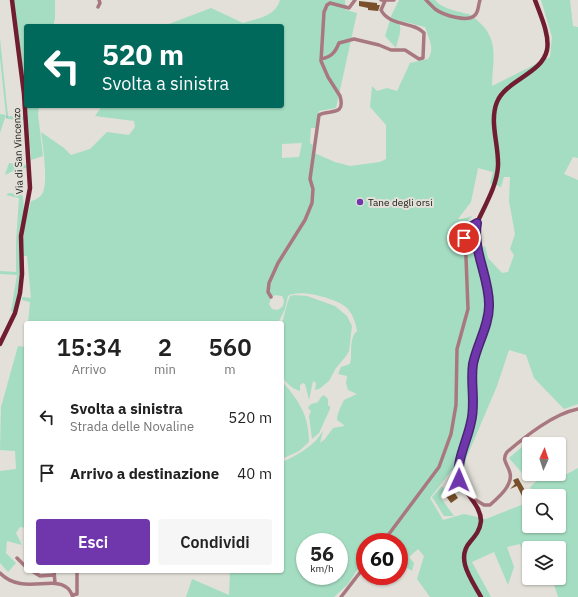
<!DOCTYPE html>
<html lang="it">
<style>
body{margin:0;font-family:"IBM Plex Sans",sans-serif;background:#f6f6f6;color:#222;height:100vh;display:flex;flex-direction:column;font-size:15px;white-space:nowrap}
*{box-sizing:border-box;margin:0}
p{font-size:13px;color:#767676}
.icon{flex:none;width:22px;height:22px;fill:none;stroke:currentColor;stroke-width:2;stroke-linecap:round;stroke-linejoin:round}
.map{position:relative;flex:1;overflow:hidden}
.side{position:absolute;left:24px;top:321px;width:260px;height:252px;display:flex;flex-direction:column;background:#fff;border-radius:4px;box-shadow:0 1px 3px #0004}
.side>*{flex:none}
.banner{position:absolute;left:24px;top:24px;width:260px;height:84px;border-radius:4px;box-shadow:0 1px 3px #0004;background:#00695c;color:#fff;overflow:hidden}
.needle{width:26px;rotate:3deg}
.controls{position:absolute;left:522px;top:437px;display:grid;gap:8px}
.controls a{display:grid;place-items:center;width:44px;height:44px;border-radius:4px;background:#fff;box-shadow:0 1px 3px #0004;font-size:20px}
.speed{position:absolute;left:296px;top:533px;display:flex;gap:8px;font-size:20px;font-weight:700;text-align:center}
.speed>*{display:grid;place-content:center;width:52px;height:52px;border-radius:50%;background:#fff;box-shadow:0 1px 3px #0004;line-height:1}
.speed small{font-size:10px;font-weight:400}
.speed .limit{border:6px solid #d22;background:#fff;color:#111}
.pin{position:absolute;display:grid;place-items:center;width:34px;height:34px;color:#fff;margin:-17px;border:2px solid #fff;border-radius:50%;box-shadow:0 1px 4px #0007}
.me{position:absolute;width:44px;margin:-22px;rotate:1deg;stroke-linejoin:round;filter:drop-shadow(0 0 3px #0008)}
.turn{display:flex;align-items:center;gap:14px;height:84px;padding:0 12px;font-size:18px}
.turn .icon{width:52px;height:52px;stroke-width:2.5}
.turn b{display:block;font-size:28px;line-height:34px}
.eta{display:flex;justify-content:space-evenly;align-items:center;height:68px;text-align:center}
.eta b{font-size:24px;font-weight:600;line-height:28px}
.action{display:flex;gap:8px;margin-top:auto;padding:8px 12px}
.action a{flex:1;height:46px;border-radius:4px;background:#7037ad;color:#fff;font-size:16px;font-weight:600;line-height:46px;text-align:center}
.action a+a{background:#f6f6f6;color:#222}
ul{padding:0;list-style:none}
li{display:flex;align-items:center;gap:12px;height:56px;padding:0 12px}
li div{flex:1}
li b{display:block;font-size:15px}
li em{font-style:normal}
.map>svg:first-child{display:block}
</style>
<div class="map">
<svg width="578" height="597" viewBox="0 0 578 597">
<rect width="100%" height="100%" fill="#e2e0d8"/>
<path fill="#a4ddc2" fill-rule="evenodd" d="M 14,0 L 55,0 L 55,19 L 53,26 L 26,26 L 26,94 Z
M 280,0 L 345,0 L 346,10 L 357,13 L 336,108 L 319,111 L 316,128 L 311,128 L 310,143 L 313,145 L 312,152 L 335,162 L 350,166 L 380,162 L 386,159 L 386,125 L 370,107 L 372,86 L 377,91 L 387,88 L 397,91 L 410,63 L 428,59 C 435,49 429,39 425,27 L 397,20 C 404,28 398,38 396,48 L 385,36 L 392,14 L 399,0 L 435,0 C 442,9 457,11 468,14 C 472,15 477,20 480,23 C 500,41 492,63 492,86 L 550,57 L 552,37 L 541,0 L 570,0 L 573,26 L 578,27 L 578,158 L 573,157 L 564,174 L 578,180 L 578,404 L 564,409 L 534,378 L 526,355 L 509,350 L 497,386 L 466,459 C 463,474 464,478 472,491 L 468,492 L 463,485 L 459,472 L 451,471 L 430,498 L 443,520 L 464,514 L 486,519 L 529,502 L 529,526 L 559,526 L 559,496 L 535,496 L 530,487 L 544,474 L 563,476 L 578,468 L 578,597 L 558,597 L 552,578 L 559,578 L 559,548 L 529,548 L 529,553 L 524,554 L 520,544 L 507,547 L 514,567 L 508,585 L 494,552 L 472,562 L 491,597 L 430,597 L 417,579 L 424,556 L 418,549 L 409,557 L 414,563 L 412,571 L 399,563 L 399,542 L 365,542 L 365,558 L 348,584 L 334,597 L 186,597 L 192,579 L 229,595 L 230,571 L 282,571 L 282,462 C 297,456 315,445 323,431 L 320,443 L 325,439 L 333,428 L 344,426 L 344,425 L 337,420 C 337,414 341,406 344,400 L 357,394 L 348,390 L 346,383 L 347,376 L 338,374 L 341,367 L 350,364 C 353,355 348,339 357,331 C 356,324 353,314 347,308 C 339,299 298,288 288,296 L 285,309 L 278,323 L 28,323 L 30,302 L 22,300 L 22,297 L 31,298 L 27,256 L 23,256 L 22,236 L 31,201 C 36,200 41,197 43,192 C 48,181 43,145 41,132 L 64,148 L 71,155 L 90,149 L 107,132 L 129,135 L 135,127 L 134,121 L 95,116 L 102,106 L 282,106 L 282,26 L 169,26 L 169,24 L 211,8 L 243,23 C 258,18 275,17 280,0 ZM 302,143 L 299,157 L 282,158 L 282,144 ZM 478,168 L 493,172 L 490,183 L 501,187 L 504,177 L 510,177 L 509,201 L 515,234 L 510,249 L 514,255 L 508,272 L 502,273 L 488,258 L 485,246 L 476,251 L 463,253 L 461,230 L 472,216 L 462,219 L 458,219 L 471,202 ZM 275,295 L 282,296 L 284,300 L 283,306 L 278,310 L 272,309 L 269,304 L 271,298 ZM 305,542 L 339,542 L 339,576 L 305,576 Z
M 0,38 L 8,116 L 24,117 L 24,120 L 8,119 L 8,116 L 6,115 L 0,133 L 0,114 L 6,115 L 0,58 Z
M 27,106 L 39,106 L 38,114 L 43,156 L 31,160 Z
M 9,163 L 26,165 L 27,168 L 19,169 L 15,172 L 13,171 L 5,175 Z
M 9,193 L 22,195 C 27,202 21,279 18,291 C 17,298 15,305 13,312 L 11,311 L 17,275 L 0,274 L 0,271 L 16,272 L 16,242 L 19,198 L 6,195 Z
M 294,295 L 307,296 L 335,306 L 347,316 L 352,326 L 349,351 L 346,356 L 336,368 L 329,381 L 319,389 L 315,390 L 316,383 L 313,381 L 309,400 L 305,384 L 303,383 L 300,385 L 300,391 C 293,389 284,382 282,375 L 282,323 C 285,314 286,305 290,296 Z
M 18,346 L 26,347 L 26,528 L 20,527 L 16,533 L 22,545 L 7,541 L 6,553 L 16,563 L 8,572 L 0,563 L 0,471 L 16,469 L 15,451 L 0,450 L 1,407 Z
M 282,381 C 299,401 309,415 309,442 L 299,451 L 282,459 Z
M 324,395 L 328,399 L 328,406 L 330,406 L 330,409 L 319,433 L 312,439 L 309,416 L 311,411 L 308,408 C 310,403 313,404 318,402 L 321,397 Z
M 523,446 L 529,453 L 529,474 L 537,474 L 529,481 L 509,458 Z
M 442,486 L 446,492 L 441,498 L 454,516 L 444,516 L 432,497 Z"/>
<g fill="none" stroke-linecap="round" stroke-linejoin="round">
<path stroke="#6aa7c4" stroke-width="1" d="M 7,118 L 7,116"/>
</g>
<path fill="#79502b" d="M 359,1 L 377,3 L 377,5 L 380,5 L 378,11 L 368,10 L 368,8 L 359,6 Z
M 518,478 L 527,494 L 522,496 L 517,486 L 510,489 L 515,484 L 513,480 Z
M 452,489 L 458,498 L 451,503 L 445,495 Z"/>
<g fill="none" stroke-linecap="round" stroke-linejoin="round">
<path stroke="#a8787e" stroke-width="3.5" d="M 381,0 L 394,0
M 426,0 C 429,3 432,6 435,9 C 443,15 468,23 475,15 C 479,11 478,5 480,0
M 98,7 L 100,3 L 99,0
M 321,59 C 331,57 335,53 339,43 L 354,39 L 379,45 L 391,50 L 405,50 L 419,59 L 423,58 L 424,33 C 413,21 390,27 381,10 L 385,1
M 271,297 L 268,292 L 269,283 L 278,263 L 305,220 L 312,203 L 313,189 L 310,179 L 319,115 C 329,109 346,117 340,96 L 328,77 L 321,61 L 324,12 L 327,5 L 330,3 L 349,8 L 355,0
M 471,497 L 484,505 L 490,505 C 499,497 513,485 510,473 C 508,464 501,461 507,452 C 526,436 553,414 578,409
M 383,542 L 439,467 L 451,434 L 456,405 L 457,349 L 468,309 L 465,232 L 468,228 L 477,223
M 17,558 L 26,567
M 32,571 L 40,576 L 54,575
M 54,571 L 55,583
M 0,573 C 21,595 52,576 66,587 C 70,589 71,593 73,597
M 72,595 L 77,594 L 77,571
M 341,597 L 365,566"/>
<path stroke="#701d30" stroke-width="4.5" d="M 0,344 L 15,313 L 20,293 L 22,274 L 21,236 L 30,188 L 24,94 L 12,0
M 481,597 C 472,580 455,559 470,542 C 476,535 480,530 481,521 C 481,502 458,491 458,469 C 458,454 468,437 471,422 C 476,404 470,383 473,365 C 477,345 489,327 489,306 C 490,278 472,251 477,223 C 485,205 497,186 498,166 C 499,145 489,122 497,102 C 506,80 542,74 547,50 C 550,35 540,14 535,0"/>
</g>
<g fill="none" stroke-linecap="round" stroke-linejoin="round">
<defs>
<path id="route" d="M 459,480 C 456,460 467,442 471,422 C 476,403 470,383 473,364 C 477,344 489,326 489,306 C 490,278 472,251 477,223 C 470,227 465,229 464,238"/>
</defs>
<use href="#route" stroke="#492470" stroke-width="10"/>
<use href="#route" stroke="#7037ad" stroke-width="7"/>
</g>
<circle fill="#7037ad" stroke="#e2e0d8" stroke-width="1.5" cx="360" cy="202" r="4"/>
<g text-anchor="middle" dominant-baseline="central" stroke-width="4" stroke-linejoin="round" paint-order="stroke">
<g font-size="10" fill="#171613" stroke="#e2e0d8">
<text transform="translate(18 151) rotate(-92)">Via di San Vincenzo</text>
</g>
<g font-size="10" fill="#171613" stroke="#e2e0d8" text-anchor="start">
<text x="368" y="202">Tane degli orsi</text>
</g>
</g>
</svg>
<div class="controls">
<a><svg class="needle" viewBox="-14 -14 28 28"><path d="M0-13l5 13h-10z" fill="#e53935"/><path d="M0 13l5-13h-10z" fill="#767676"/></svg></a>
<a><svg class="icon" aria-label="search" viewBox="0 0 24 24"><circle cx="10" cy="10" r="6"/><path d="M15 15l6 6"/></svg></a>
<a><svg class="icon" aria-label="layers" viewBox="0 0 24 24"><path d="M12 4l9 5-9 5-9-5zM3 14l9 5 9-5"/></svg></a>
</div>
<div class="speed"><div>56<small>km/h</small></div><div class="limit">60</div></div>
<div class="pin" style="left:464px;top:238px;background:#d93025"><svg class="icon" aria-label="arrive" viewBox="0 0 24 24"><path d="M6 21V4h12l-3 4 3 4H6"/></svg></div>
<svg class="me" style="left:459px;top:480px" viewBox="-20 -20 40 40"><path d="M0-17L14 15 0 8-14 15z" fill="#7037ad" stroke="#fff" stroke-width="4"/></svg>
<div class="banner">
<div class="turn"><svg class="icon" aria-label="left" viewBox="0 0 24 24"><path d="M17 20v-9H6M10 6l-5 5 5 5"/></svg><div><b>520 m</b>Svolta a sinistra</div></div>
</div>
<section class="side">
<div class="eta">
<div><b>15:34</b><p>Arrivo</p></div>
<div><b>2</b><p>min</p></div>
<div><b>560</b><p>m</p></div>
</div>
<ul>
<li><svg class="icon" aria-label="left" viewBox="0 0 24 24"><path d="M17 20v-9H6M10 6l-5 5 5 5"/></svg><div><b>Svolta a sinistra</b><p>Strada delle Novaline</p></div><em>520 m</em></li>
<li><svg class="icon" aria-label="arrive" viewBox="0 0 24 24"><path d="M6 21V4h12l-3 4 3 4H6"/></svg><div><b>Arrivo a destinazione</b></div><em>40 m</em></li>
</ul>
<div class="action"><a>Esci</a><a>Condividi</a></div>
</section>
</div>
